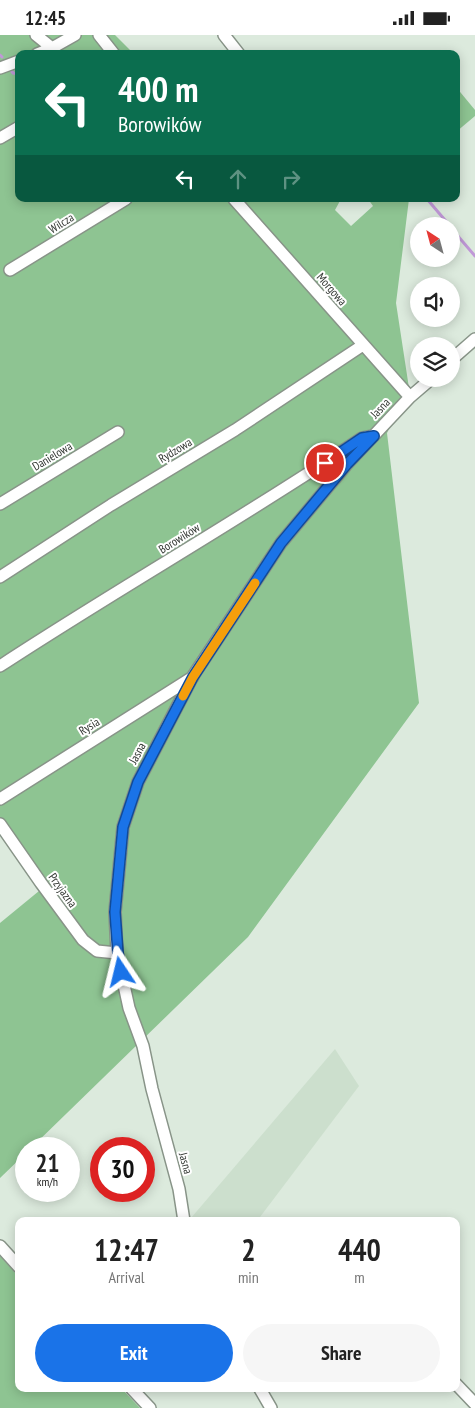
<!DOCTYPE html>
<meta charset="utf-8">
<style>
body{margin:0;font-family:"PT Sans Narrow",sans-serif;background:#f6f6f6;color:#222;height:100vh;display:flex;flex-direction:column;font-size:19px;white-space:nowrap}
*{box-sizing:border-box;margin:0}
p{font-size:16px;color:#767676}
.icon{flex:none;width:28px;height:28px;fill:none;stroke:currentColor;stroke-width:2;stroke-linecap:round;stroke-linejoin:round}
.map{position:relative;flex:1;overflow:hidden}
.drawer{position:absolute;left:15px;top:1182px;width:445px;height:175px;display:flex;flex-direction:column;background:#fff;border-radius:10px;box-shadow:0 2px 12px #0003}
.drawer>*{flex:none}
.top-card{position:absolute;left:15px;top:15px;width:445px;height:152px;border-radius:10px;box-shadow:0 2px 12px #0003;background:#0b6e4f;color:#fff;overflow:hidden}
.needle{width:32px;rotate:324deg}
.fabs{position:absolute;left:410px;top:182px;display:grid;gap:10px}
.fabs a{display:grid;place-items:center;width:50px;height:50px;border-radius:50%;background:#fff;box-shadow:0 2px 12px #0003;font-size:25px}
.speed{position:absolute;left:15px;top:1102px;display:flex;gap:10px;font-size:25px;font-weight:700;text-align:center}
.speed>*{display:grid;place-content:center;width:65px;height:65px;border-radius:50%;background:#fff;box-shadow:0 2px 12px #0003;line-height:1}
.speed small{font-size:12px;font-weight:400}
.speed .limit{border:8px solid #d22;background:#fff;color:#111}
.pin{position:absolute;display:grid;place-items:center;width:42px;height:42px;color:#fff;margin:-21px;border:2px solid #fff;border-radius:50%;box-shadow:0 1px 5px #0007}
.me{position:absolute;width:55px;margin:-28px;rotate:350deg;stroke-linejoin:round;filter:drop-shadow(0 0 4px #0008)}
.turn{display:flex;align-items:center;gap:18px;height:105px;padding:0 20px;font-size:22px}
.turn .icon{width:65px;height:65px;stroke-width:2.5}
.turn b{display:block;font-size:35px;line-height:42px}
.lanes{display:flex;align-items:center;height:48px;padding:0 20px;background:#0003;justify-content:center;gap:25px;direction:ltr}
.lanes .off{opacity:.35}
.eta{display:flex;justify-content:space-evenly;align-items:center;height:85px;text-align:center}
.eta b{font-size:30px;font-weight:800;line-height:35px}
.action{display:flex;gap:10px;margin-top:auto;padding:10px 20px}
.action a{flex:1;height:58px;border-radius:30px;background:#1a73e8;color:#fff;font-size:20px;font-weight:800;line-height:58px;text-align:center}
.action a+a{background:#f6f6f6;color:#222}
.status{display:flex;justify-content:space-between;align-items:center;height:35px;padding:0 25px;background:#fff;direction:ltr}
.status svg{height:14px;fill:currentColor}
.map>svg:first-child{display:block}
</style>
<div class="status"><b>12:45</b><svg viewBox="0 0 49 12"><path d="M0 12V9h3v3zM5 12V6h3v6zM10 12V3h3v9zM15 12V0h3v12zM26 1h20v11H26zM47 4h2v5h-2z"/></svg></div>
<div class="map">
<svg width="475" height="1373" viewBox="0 0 475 1373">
<rect width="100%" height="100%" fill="#dceadd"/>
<path fill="#ccdfcd" d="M 335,1014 L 359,1051 L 257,1186 L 193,1186 L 191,1183 Z"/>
<path fill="#8ec492" d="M 0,0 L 115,0 L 134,19 L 19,19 L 19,164 L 305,164 L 307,166 L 309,164 L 341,164 L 335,175 L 351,191 L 373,171 L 368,164 L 409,164 L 396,268 L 409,353 L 387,398 L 419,668 L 248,902 L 30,1114 L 26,1114 L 26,1118 L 0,1143 L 0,888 L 39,856 L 0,796 Z
M 456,52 L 475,75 L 475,81 L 456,97 Z
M 0,1221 L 19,1242 L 19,1354 L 122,1354 L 140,1373 L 0,1373 Z"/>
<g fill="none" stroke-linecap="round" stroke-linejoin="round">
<path stroke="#c098d7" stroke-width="3" d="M 0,20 L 2,22
M 10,34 L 13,38 L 19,39
M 427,164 L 450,191
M 451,193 L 475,221"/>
<defs>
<path id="minor" d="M 36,0 L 52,13
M 99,0 L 114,19
M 224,0 L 239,19
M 37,19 L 52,13 L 75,0
M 0,33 L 19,26
M 0,103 L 19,92
M 234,164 L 410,362
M 10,235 L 126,164
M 451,325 L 475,304
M 0,469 L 118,397
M 0,542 L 111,470 L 235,395 L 363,310
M 0,631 C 119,553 243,483 362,403 L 372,401
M 0,764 L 193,642
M 0,789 L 41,848 L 83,905 L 97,916 L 117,918
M 184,1186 L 179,1154 L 152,1054 L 143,1011 L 129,973 L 117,918 L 115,877 L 123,792 L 138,747 L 193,641 L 281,508 L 347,429 L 410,362 L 431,344
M 0,1211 L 19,1232
M 456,1349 L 475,1369
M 132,1354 L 150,1373
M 260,1354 L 271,1373"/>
</defs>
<use href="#minor" stroke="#889488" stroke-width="14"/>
<use href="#minor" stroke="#fff" stroke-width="11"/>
</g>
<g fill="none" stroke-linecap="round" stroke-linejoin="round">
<defs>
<path id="route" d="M 121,937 L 118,918 L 115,877 L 123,792 L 138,747 L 193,642 L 281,508 L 347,429 L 374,401 L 362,403 L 325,428"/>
</defs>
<use href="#route" stroke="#114b97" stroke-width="12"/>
<use href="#route" stroke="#1a73e8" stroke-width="9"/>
<path stroke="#f59e0b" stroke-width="9" d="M 183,661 L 193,642 L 255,548"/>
</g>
<g text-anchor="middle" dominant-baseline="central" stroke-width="4" stroke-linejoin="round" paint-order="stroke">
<g font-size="12" fill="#323732" stroke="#fff">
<text transform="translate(61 188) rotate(-32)">Wilcza</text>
<text transform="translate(332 254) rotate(49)">Morgowa</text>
<text transform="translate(380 373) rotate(-47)">Jasna</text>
<text transform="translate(175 415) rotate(-31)">Rydzowa</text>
<text transform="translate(52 421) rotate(-31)">Danielowa</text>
<text transform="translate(179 503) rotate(-32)">Borowików</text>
<text transform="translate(89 691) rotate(-32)">Rysia</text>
<text transform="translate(137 718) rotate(-62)">Jasna</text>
<text transform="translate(63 855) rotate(54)">Przyjazna</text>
<text transform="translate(186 1128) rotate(75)">Jasna</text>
</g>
</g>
</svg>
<div class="fabs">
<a><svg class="needle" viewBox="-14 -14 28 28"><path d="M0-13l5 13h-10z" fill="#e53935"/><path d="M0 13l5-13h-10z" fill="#767676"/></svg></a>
<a><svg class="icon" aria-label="sound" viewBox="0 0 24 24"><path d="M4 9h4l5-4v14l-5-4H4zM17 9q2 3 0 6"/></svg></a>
<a><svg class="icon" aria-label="layers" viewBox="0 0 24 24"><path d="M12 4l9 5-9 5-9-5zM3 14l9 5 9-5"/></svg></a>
</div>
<div class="speed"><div>21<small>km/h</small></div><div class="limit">30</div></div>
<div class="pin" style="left:325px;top:428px;background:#d93025"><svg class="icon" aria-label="arrive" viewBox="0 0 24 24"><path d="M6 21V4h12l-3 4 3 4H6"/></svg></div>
<svg class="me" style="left:121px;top:937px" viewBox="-20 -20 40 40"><path d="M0-17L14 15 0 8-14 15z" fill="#1a73e8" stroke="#fff" stroke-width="4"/></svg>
<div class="top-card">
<div class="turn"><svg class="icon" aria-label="left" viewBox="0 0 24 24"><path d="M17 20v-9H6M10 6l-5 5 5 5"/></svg><div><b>400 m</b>Borowików</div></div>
<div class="lanes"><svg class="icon" aria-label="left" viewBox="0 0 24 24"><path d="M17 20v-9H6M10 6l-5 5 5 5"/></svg><svg class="icon off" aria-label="ahead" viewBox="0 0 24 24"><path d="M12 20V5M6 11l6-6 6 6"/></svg><svg class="icon off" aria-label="right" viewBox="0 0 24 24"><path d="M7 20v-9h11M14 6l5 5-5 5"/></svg></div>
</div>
<section class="drawer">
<div class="eta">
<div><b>12:47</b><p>Arrival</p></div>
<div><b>2</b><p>min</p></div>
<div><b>440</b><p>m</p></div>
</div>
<div class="action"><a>Exit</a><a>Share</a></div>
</section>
</div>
